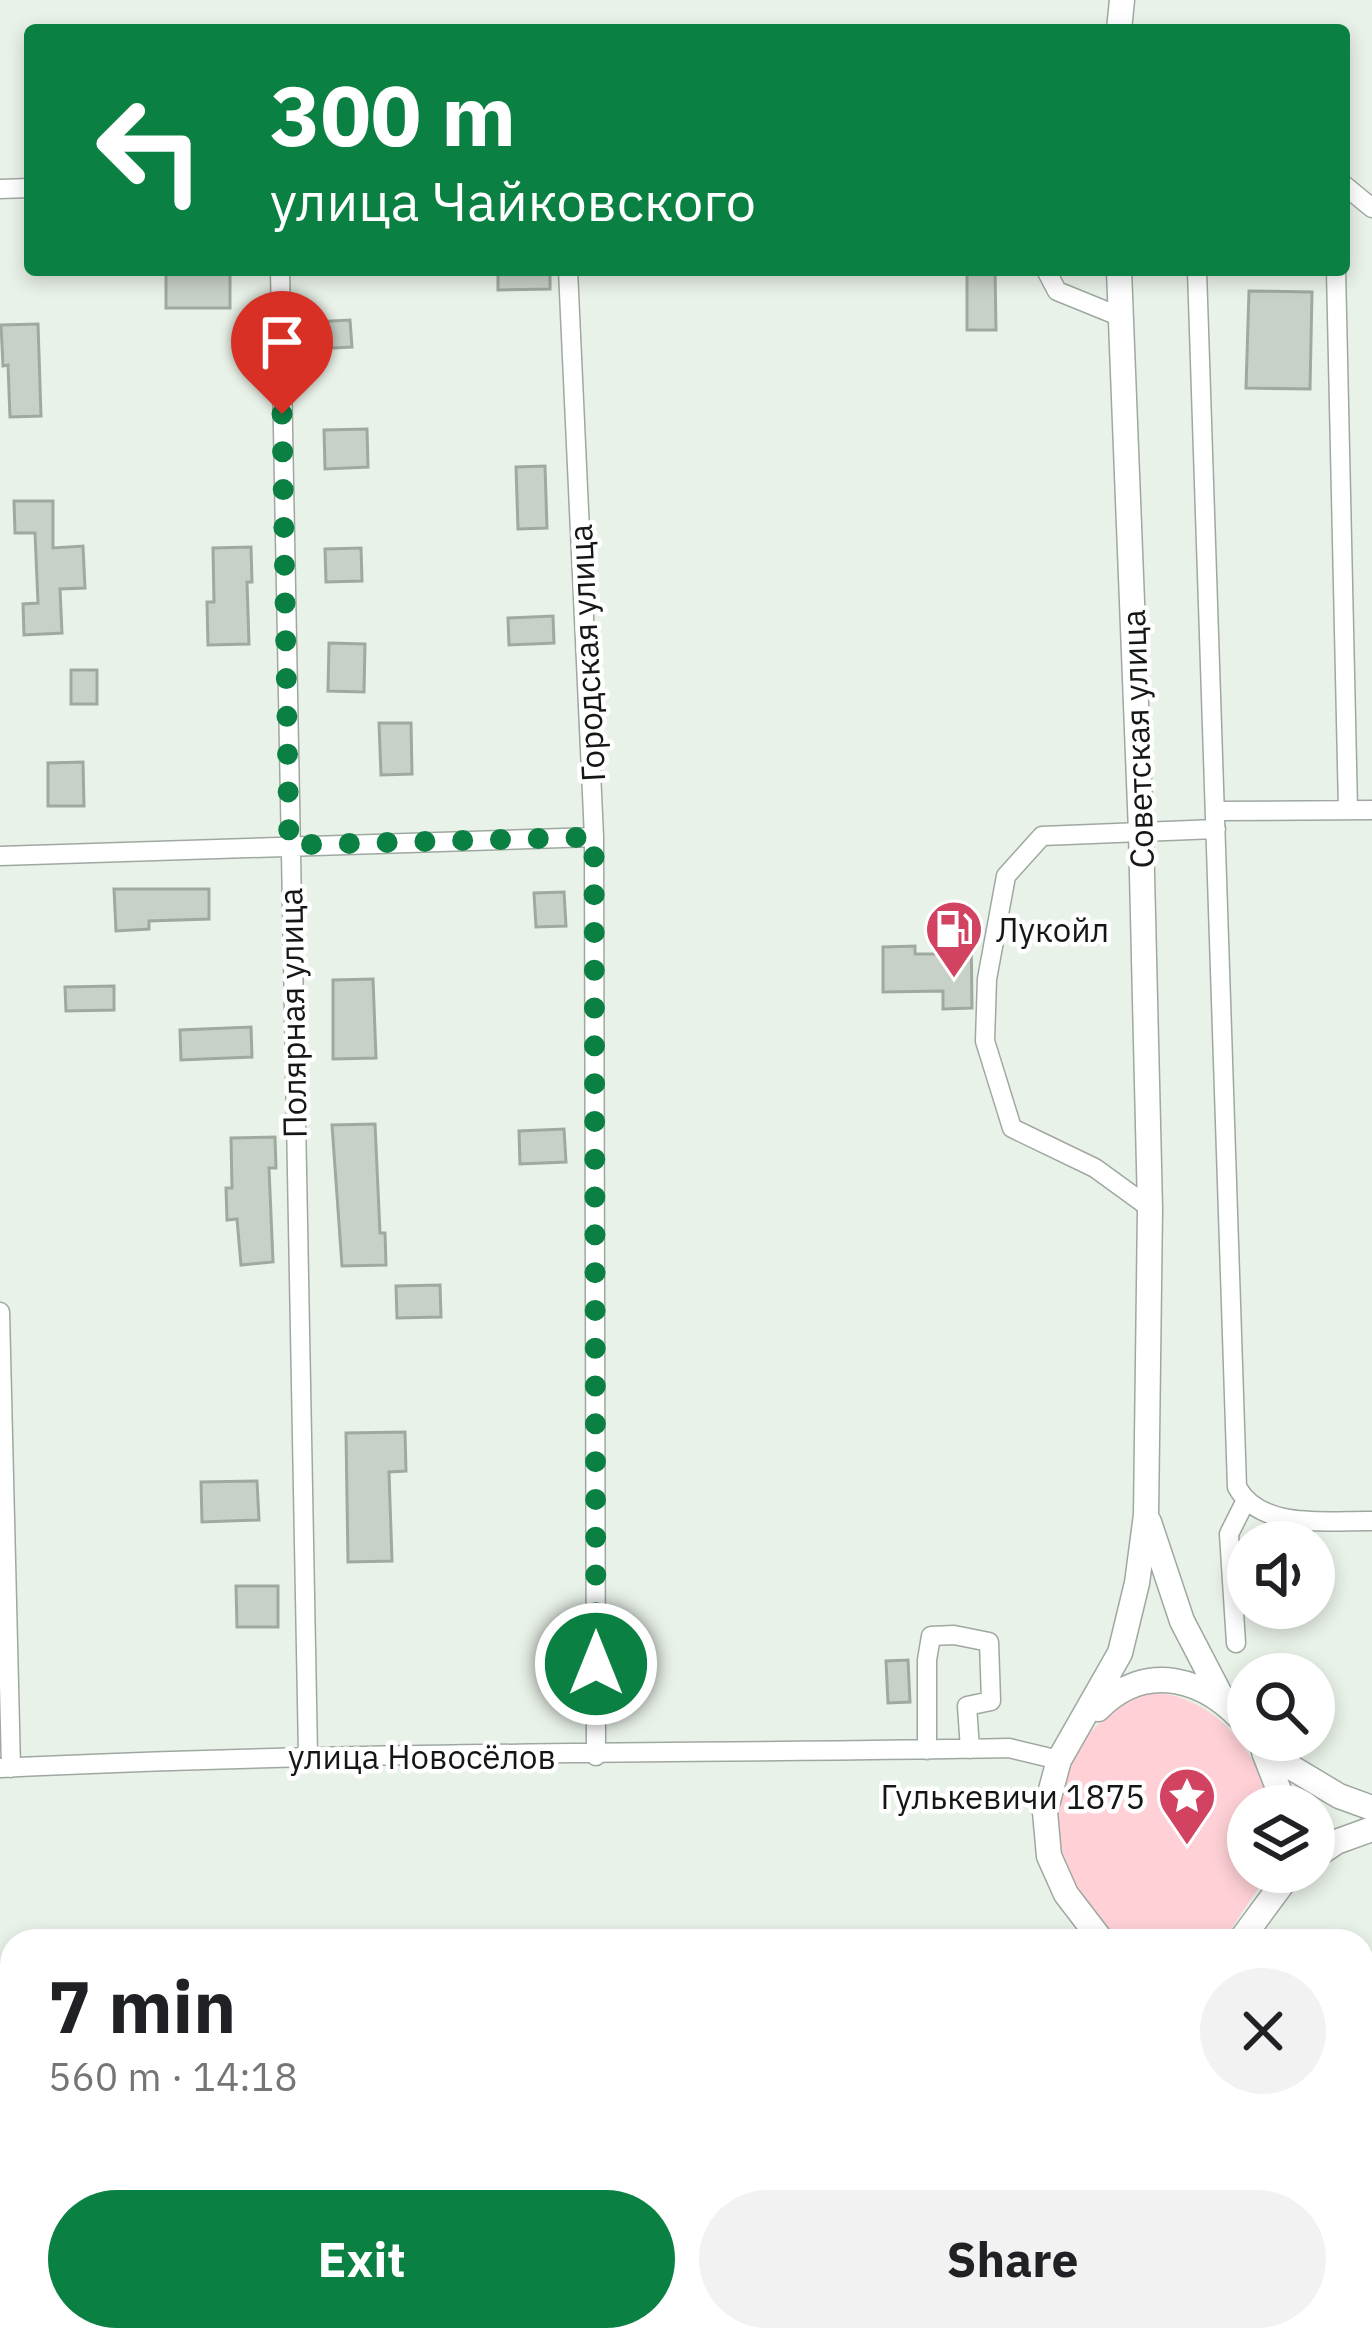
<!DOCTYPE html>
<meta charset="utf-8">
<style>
body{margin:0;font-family:"IBM Plex Sans",sans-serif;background:#f2f2f2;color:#202124;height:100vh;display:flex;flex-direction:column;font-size:45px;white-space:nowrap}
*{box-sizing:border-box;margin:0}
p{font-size:39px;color:#757577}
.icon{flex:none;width:66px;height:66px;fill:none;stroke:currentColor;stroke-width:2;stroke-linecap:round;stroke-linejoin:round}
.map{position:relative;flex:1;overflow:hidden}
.sheet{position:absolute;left:0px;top:1929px;width:1374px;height:423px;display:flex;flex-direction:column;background:#fff;border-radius:36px 36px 0 0;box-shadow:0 6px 18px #0003}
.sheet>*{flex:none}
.guide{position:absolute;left:24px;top:24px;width:1326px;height:252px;border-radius:12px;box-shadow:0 6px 18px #0003;background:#0b8043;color:#fff;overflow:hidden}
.controls{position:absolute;left:1227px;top:1521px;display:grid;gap:24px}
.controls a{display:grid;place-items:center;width:108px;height:108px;border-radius:50%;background:#fff;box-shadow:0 6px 18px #0003;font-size:60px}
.pin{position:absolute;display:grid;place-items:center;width:102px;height:102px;color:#fff;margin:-123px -51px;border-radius:50% 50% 50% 0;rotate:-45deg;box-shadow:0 0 12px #0007}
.pin .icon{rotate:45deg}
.me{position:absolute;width:132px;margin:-66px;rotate:0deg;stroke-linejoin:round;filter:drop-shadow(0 0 9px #0008)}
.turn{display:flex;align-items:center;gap:42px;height:252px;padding:0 48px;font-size:54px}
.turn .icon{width:156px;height:156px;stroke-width:2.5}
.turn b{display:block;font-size:84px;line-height:102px}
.round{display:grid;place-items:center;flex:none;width:126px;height:126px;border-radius:63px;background:#f2f2f2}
.summary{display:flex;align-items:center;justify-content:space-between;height:204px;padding:0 48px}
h1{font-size:72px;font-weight:700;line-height:90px}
.action{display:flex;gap:24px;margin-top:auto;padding:24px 48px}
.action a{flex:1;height:138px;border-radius:72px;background:#0b8043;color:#fff;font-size:48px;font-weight:700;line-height:138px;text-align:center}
.action a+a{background:#f2f2f2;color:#202124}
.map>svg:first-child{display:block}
</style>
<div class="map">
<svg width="1372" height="2350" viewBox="0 0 1372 2350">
<rect width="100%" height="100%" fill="#e9f2e9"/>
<path fill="#ffd1d6" d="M 1147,1692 C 1213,1694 1254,1746 1272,1806 L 1248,1806 L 1248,1872 L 1269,1872 L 1223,1941 L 1114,1941 C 1031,1861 1037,1741 1147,1692 Z"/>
<path fill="#c8d1c8" stroke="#a0a9a0" stroke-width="3" d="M 166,270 L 230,270 L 230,308 L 166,308 Z
M 498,270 L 550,270 L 550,289 L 498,290 Z
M 967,270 L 995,270 L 996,330 L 967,330 Z
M 1249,291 L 1312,292 L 1310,389 L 1246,388 Z
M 350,320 L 352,347 L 315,349 L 313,322 Z
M 38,324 L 41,416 L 10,417 L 8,365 L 3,366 L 1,325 Z
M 367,429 L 368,467 L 325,469 L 324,430 Z
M 545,466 L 547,528 L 518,529 L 516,467 Z
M 14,501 L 53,501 L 53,548 L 83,546 L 85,588 L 60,589 L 62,633 L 24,635 L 23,604 L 38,603 L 35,533 L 15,533 Z
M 251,547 L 252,582 L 247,582 L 249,644 L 208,645 L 207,602 L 214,602 L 213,548 Z
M 361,548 L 362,581 L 326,582 L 325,549 Z
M 553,616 L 554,643 L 509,645 L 508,618 Z
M 329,643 L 365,644 L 364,692 L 328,691 Z
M 71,670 L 97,670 L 97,704 L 71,704 Z
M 379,723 L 411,723 L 412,774 L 381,775 Z
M 83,762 L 84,806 L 48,806 L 48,763 Z
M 114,889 L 209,889 L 209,919 L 149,921 L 149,929 L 116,931 Z
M 564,892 L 566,926 L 536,927 L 534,893 Z
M 943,924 L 971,924 L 972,1008 L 943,1009 L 943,991 L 883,992 L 883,947 L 915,946 L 915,954 L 943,954 Z
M 373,979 L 376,1058 L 333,1059 L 333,980 Z
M 114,986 L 114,1010 L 66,1011 L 65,987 Z
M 251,1027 L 252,1057 L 181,1060 L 180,1030 Z
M 375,1124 L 380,1233 L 385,1233 L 386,1265 L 342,1266 L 332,1125 Z
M 564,1129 L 566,1162 L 520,1164 L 519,1131 Z
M 275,1137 L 276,1168 L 269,1168 L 273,1262 L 241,1265 L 237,1219 L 227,1220 L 226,1188 L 232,1188 L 231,1138 Z
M 440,1285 L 441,1317 L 397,1318 L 396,1286 Z
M 405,1432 L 406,1471 L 389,1472 L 392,1561 L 348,1562 L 346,1433 Z
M 257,1481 L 259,1520 L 202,1522 L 201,1482 Z
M 236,1586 L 278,1586 L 278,1627 L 237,1627 Z
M 908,1660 L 910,1702 L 888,1703 L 886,1661 Z"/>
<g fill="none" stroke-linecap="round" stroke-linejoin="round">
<defs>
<path id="minor" d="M 1344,185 L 1372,208
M 0,189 L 30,188
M 280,270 L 308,1755
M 568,270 L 594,837 L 596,1756
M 1046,270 L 1057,291 L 1121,317
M 1197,270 L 1237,1487 C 1261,1531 1329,1520 1372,1521
M 1336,270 L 1348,810
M 1215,811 L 1372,810
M 0,856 L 594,837
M 1150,1208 L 1095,1168 L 1012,1128 L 985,1041 L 987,979 L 1006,876 L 1042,836 L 1216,829
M 0,1312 L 11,1768
M 1236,1643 L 1229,1534 L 1245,1502
M 927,1750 L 927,1660 L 931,1636 L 954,1635 L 989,1642 L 991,1701 L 967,1706 L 970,1749
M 0,1768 C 336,1751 672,1754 1009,1748 L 1059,1760"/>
<path id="major" d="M 1119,30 L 1122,0
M 1149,1522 L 1182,1621 L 1223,1700
M 1098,1709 C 1146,1660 1207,1678 1248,1727
M 1264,1751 L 1339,1796 L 1372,1808
M 1264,1752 L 1280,1793 L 1281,1806
M 1314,1857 L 1336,1842 L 1372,1829
M 1102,1941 L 1066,1894 L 1049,1856 L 1045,1812 L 1059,1760 L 1120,1653 L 1137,1583 L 1146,1515 L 1150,1208 L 1141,832 L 1119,270
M 1240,1941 L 1291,1872
M 1182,2340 L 1182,2350"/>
</defs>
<use href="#minor" stroke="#9fa8a0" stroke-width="21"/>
<use href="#major" stroke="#9fa8a0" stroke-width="27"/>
<use href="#minor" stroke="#fff" stroke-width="18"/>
<use href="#major" stroke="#fff" stroke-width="24"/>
</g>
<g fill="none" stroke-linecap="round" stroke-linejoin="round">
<path stroke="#0b8043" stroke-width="21" stroke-dasharray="0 37.8" d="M 282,414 L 289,845 L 594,837 L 596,1664"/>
</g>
<defs>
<symbol id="fuel-pin" viewBox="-11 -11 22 30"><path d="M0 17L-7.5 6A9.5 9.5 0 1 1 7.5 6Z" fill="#d24261" stroke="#fff"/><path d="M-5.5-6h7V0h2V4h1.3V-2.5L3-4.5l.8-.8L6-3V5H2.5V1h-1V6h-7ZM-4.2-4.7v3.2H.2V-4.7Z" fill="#fff"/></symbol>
<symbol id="sight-pin" viewBox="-11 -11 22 30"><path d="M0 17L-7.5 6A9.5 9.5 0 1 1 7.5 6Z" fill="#d24261" stroke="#fff"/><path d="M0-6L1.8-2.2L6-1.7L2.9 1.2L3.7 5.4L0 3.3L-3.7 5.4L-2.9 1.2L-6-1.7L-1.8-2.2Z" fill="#fff"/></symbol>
</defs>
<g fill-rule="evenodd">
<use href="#fuel-pin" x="921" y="896" width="66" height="90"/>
<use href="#sight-pin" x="1154" y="1763" width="66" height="90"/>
</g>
<g text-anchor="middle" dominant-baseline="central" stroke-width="9" stroke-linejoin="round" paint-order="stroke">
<g font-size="33" fill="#141714" stroke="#fff">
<text transform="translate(586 653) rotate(-93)">Городская улица</text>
<text transform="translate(1137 739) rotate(-92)">Советская улица</text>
<text transform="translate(292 1013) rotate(-91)">Полярная улица</text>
<text x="422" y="1756">улица Новосёлов</text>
</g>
<g font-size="33" fill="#141714" stroke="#fff" text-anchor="start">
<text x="996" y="929">Лукойл</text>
<text x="1145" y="1796" text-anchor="end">Гулькевичи 1875</text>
</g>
</g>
</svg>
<div class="controls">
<a><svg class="icon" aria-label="sound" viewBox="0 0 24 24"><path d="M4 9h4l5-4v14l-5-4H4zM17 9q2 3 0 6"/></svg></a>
<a><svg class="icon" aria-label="search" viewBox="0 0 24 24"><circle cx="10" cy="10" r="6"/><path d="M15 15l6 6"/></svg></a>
<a><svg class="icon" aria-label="layers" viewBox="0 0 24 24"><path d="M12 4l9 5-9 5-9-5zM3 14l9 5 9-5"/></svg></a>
</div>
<div class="pin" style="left:282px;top:414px;background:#d93025"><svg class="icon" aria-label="arrive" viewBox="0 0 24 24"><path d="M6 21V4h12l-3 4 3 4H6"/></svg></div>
<svg class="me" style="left:596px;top:1664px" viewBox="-20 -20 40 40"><circle r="17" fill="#0b8043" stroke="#fff" stroke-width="3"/><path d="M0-11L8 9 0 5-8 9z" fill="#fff"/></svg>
<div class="guide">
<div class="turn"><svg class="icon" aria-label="left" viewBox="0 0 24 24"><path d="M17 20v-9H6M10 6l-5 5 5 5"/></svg><div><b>300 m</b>улица Чайковского</div></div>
</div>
<section class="sheet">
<div class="summary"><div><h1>7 min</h1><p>560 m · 14:18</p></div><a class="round"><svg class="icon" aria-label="close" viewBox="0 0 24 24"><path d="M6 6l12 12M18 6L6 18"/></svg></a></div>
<div class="action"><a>Exit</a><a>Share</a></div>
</section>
</div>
